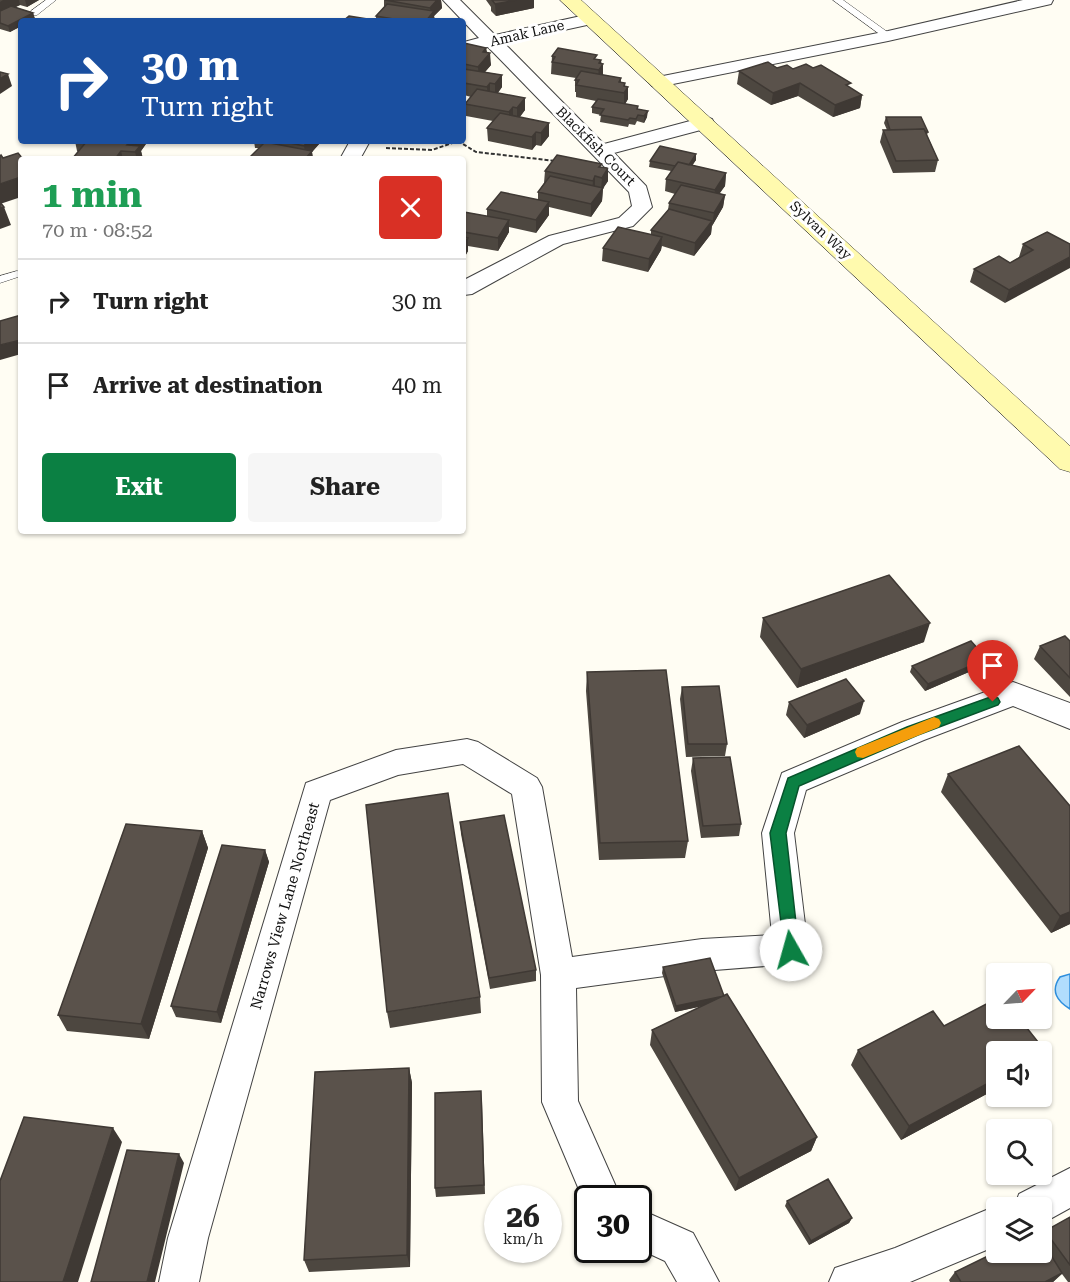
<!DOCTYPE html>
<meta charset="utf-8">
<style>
body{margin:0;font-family:"Roboto Serif",serif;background:#f6f6f6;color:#222;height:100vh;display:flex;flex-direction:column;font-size:22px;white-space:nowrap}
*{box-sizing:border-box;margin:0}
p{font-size:20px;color:#767676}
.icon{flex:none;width:33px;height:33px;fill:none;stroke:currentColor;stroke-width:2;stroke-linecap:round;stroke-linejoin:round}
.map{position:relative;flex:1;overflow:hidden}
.drawer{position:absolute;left:18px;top:156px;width:448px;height:378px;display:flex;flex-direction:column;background:#fff;border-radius:6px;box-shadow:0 2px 4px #0004}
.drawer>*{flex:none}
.banner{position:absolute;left:18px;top:18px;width:448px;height:126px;border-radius:6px;box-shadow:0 2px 4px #0004;background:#1a4fa0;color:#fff;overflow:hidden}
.needle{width:39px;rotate:65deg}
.tools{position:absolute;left:986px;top:963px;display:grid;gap:12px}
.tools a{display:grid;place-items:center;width:66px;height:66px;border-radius:6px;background:#fff;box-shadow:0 2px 4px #0004;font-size:30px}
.speed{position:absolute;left:484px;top:1185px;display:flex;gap:12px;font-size:30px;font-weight:700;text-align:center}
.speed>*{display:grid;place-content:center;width:78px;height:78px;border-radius:50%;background:#fff;box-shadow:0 2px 4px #0004;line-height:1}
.speed small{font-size:15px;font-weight:400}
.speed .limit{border:3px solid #111;border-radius:9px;background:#fff;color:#111}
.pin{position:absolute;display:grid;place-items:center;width:51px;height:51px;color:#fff;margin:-62px -26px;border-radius:50% 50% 50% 0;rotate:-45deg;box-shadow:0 0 6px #0007}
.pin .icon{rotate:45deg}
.me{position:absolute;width:66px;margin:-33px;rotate:353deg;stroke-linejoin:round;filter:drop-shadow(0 0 4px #0008)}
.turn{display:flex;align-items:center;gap:21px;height:126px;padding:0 24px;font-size:27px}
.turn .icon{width:78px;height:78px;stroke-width:2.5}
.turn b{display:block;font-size:42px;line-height:51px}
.round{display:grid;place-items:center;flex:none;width:63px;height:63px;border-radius:6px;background:#f6f6f6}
.overview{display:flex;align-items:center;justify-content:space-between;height:102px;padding:0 24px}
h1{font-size:36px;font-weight:700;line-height:45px;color:#1e9e55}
.action{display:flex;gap:12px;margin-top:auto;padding:12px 24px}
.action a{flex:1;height:69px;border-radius:6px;background:#0b8043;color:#fff;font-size:24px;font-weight:700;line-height:69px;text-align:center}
.action a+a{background:#f6f6f6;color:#222}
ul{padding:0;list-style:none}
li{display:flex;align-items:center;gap:18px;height:84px;padding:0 24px;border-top:2px solid #e0e0e0}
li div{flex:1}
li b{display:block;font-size:22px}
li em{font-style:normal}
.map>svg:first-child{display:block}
</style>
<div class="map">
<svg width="1070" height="1282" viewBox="0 0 1070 1282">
<rect width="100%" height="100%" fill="#fffdf3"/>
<path fill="#b1ddfd" stroke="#2f8fdd" stroke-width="1.5" d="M 1070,974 L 1070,1009 C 1057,1001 1050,991 1060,977 Z"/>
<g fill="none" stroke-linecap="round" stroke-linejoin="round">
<defs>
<path id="service" d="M 46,0 L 56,0 L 37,15 L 31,15 L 31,11 Z
M 833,0 L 843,0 L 893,36 L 885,38 Z
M 17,271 L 21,272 L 21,276 L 0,283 L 0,276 Z"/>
<path id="minor" d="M 443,0 L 460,0 L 495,35 L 590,14 L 596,15 L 599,19 L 596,23 L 504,43 L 604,144 L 705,117 L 712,119 L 714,123 L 712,127 L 614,153 L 646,186 L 652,207 L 633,226 L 563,244 L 472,294 L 464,295 L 464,280 L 549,236 L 619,218 L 632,206 L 629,192 L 488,47 L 464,52 L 464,42 L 479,38 Z
M 1023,0 L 1053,0 L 1051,4 L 888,41 L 658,87 L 652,86 L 649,82 L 652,78 L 658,77 L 888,31 Z
M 350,141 L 370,141 L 360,159 L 340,159 Z
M 1013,682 L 1070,703 L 1070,729 L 1013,706 L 924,740 L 806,790 L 794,833 L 808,949 L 803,960 L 791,964 L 702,971 L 576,988 L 578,1101 L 621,1198 L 588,1198 L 588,1211 L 542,1102 L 541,975 L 512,794 L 463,764 L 398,775 L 330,800 L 208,1238 L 199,1282 L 159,1282 L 168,1238 L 306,783 L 396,750 L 467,739 L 478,742 L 537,778 L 542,787 L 572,957 L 702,939 L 772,935 L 762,833 L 782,773 L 902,722 Z
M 1070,1168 L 1070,1208 L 1041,1224 L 1041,1208 L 1014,1208 L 1019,1194 Z
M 996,1206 L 999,1208 L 996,1208 L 996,1246 L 910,1282 L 829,1282 L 835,1268 L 895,1248 Z
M 639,1209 L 693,1233 L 719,1282 L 677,1282 L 665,1261 L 639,1249 Z"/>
<path id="secondary" d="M 560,0 L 581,0 L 1070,446 L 1070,472 L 1060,469 Z"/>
</defs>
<use href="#service" stroke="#434343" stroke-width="1"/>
<use href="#minor" stroke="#434343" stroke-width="2"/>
<use href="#secondary" stroke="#323232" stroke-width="1"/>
<path stroke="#323232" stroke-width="2" stroke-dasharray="4 2" stroke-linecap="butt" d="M 458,141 L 476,152 L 556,161
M 386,148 L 432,150 L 458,141"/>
<use href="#service" fill="#fff" fill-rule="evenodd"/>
<use href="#minor" fill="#fff" fill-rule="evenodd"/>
<use href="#secondary" fill="#fffaae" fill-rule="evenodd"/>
</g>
<path fill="#4d4740" d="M 0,0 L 39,0 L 27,7 L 20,5 L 15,7 L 33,13 L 35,19 L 10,32 L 0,29 Z
M 384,0 L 441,0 L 442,8 L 434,16 L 435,21 L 343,21 L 376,20 L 376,16 L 384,7 Z
M 486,0 L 534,0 L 534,8 L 496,16 L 491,11 L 491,7 Z
M 464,43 L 486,48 L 487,52 L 491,65 L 485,72 L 502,75 L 502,87 L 498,93 L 525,98 L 525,110 L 520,117 L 549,136 L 541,146 L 536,145 L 532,150 L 488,141 L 487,128 L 493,121 L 466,116 L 465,104 L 471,97 L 464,95 Z
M 552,56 L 601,60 L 603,75 L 621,78 L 621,82 L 625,83 L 625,86 L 628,87 L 628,99 L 625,104 L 638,106 L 638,109 L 647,117 L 644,123 L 637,121 L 635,125 L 629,124 L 628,127 L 600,122 L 601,115 L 592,113 L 592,107 L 596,101 L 576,97 L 576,92 L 575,92 L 575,80 L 576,78 L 551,74 Z
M 777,68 L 850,88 L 862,95 L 860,108 L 833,117 L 798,96 L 771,105 L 737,84 L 739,71 Z
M 886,117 L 928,132 L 927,135 L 938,160 L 935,172 L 893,173 L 880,142 L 883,130 L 887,130 L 884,123 Z
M 75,141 L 148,141 L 141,151 L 143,159 L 72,159 L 78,152 L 77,151 Z
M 254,141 L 320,141 L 320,143 L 312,152 L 313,159 L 249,159 L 259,148 L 255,148 Z
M 696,160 L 692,165 L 726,173 L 725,186 L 719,193 L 725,195 L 723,207 L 712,226 L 711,234 L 694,256 L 662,246 L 661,250 L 648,272 L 602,261 L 603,248 L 651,234 L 651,230 L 668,210 L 669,203 L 675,194 L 665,191 L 666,179 L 671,171 L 649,167 L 650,161 Z
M 602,167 L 608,181 L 603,188 L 602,201 L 591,217 L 549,207 L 549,215 L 536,233 L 509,227 L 509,232 L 498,251 L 468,246 L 468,251 L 464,258 L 464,212 L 487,216 L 487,209 L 538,200 L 538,192 L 544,183 L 545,171 Z
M 1047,232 L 1005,303 L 970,282 L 974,269 L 1010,263 L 1019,257 L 1023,244 Z
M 763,618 L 924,642 L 797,688 L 760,637 Z
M 1070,641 L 1070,697 L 1034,659 L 1040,646 Z
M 987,659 L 985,665 L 925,691 L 910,672 L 912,666 Z
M 587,672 L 688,841 L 685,858 L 599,860 L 586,691 Z
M 682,687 L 727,744 L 725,756 L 686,757 L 680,699 Z
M 789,702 L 860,714 L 804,738 L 786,715 Z
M 693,758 L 741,824 L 739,836 L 701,838 L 691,771 Z
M 948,774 L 1070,806 L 1070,924 L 1051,933 L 941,792 Z
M 460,822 L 536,970 L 536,981 L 490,989 L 461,834 Z
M 202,831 L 208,848 L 149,1039 L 67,1031 L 58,1015 Z
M 265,850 L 269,862 L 221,1023 L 176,1017 L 171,1006 Z
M 663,967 L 724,996 L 817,1137 L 811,1151 L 735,1191 L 650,1045 L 652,1030 L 702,1006 L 675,1012 L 662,973 Z
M 480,997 L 481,1013 L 390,1028 L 387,1012 Z
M 944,1026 L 1046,1052 L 1041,1059 L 1041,1052 L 996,1052 L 996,1089 L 901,1140 L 851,1065 L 858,1050 Z
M 409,1068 L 412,1083 L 410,1267 L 309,1272 L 304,1260 Z
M 482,1101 L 485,1194 L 436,1197 L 435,1188 Z
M 787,1201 L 852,1218 L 849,1223 L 809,1245 L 785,1206 Z
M 1070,1217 L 1070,1282 L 1068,1282 L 1062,1274 L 1053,1282 L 950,1282 L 949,1280 L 955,1272 L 1041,1252 L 1041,1236 L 1045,1231 Z"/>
<path fill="#3f3934" d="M 3,0 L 19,0 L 20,5 L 0,15 L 0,2 Z
M 25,0 L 39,0 L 27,7 Z
M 437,0 L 441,0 L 442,8 L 434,16 L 435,21 L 426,21 L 431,16 L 430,8 Z
M 516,0 L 534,0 L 534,8 L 496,16 L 495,4 Z
M 33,13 L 35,19 L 32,21 L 21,21 L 21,26 L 10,32 L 8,26 Z
M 486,48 L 487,57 L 490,53 L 491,65 L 479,79 L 478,67 L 483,52 Z
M 601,60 L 601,67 L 603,64 L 603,76 L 598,82 L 599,63 Z
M 8,74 L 12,86 L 0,94 L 0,79 Z
M 502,75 L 502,87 L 495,96 L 495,84 Z
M 490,83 L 490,96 L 488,99 L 487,87 Z
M 625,83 L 625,92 L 628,87 L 628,99 L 624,106 L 624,86 Z
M 800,83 L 798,96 L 771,105 L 773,93 Z
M 862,95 L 860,108 L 833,117 L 835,105 Z
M 525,98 L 525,110 L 517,120 L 517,108 Z
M 513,107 L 513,119 L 510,124 L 509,112 Z
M 648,111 L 647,117 L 644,123 L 644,116 Z
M 549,123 L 549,136 L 541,146 L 541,133 Z
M 536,132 L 536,145 L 532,150 L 532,137 Z
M 131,141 L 148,141 L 141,151 L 143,159 L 137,159 L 135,152 L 127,145 Z
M 308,141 L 320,141 L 320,143 L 312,152 L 313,159 L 305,159 L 306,158 L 304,146 Z
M 121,151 L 123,159 L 115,159 Z
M 696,154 L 696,160 L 686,175 L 687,168 Z
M 608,168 L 608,181 L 602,190 L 603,188 L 602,201 L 591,217 L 591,204 L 601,190 L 602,178 Z
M 726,173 L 725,186 L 713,203 L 715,190 Z
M 595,176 L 595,189 L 592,193 L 593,181 Z
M 21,177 L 21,197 L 0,204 L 0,184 Z
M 725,195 L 723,207 L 712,226 L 714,213 Z
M 549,202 L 549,215 L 536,233 L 536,220 Z
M 4,207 L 11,225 L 0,229 L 0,208 Z
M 509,220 L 509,232 L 498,251 L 498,238 Z
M 712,221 L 711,234 L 694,256 L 695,243 Z
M 662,237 L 661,250 L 648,272 L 649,259 Z
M 468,238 L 468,251 L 464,258 L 464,244 Z
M 1070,257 L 1070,268 L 1005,303 L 1009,290 Z
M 21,340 L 21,354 L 0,360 L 0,345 Z
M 930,623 L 924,642 L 797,688 L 801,669 Z
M 987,659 L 985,665 L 925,691 L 928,684 Z
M 864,701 L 860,714 L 804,738 L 807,725 Z
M 202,831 L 208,848 L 149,1039 L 141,1024 Z
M 265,850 L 269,862 L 221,1023 L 217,1012 Z
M 1070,912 L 1070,924 L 1051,933 L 1060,916 Z
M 724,996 L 722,1002 L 675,1012 L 676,1006 Z
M 409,1068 L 412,1083 L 410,1267 L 407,1255 Z
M 996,1079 L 996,1089 L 901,1140 L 909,1126 Z
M 113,1128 L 122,1142 L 78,1282 L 63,1282 Z
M 817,1137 L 811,1151 L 735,1191 L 739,1178 Z
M 179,1154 L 184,1163 L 155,1282 L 147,1282 Z
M 852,1218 L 849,1223 L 809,1245 L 811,1241 Z
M 1062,1273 L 1053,1282 L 1045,1282 Z"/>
<path fill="#5a524b" stroke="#3f3934" stroke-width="1.5" d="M 385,0 L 437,0 L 430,8 Z
M 492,0 L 516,0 L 495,4 Z
M 387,4 L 434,11 L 426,21 L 405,21 L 376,16 Z
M 11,6 L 33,13 L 8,26 L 0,23 L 0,11 Z
M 349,16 L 380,21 L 343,21 Z
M 464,43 L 486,48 L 483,52 L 490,53 L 478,67 L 464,64 Z
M 558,48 L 597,55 L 594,59 L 601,60 L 599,63 L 603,64 L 599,70 L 552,62 L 555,57 L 552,56 Z
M 768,62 L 777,68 L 787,65 L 793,69 L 806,64 L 813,68 L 821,65 L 851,83 L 846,85 L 862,95 L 835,105 L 800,83 L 773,93 L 739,71 Z
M 464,69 L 502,75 L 495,84 L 490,83 L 487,87 L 464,83 Z
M 581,71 L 621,78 L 619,82 L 625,83 L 624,86 L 628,87 L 624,93 L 576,85 L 579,80 L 575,80 Z
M 0,72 L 8,74 L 0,79 Z
M 477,89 L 525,98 L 517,108 L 513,107 L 509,112 L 465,104 Z
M 598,99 L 638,106 L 637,109 L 648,111 L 644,116 L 638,115 L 636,119 L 630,118 L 628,120 L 600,115 L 604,109 L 592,107 Z
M 500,113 L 549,123 L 541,133 L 536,132 L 532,137 L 487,128 Z
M 886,117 L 921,117 L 928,132 L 926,132 L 924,129 L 890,130 Z
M 924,129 L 938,160 L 896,161 L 883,130 Z
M 87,141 L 131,141 L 127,145 L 140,146 L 135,152 L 121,151 L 115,159 L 72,159 Z
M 281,141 L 308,141 L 304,146 Z
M 265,142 L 312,151 L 305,159 L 249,158 Z
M 660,146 L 696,154 L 689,165 L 678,162 L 675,166 L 650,161 Z
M 18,153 L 23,159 L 21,159 L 21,177 L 0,184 L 0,156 L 1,155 L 3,158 Z
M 557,155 L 602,164 L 599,167 L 608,168 L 602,178 L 595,176 L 593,181 L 545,171 Z
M 678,162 L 726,173 L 715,190 L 666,179 Z
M 550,176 L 603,188 L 591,204 L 538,192 Z
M 681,185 L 725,195 L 714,213 L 669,203 Z
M 501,192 L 549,202 L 536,220 L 487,209 Z
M 0,202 L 4,207 L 0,208 Z
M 669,209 L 712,221 L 695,243 L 651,230 Z
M 464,212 L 509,220 L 498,238 L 464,232 Z
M 618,227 L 662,237 L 649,259 L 603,248 Z
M 1047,232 L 1070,244 L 1070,257 L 1009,290 L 974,269 L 999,256 L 1010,263 L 1033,250 L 1023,244 Z
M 464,237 L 468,238 L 464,244 Z
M 21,315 L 21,340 L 0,345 L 0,321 Z
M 889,575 L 930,623 L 801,669 L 763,618 Z
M 1065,636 L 1070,641 L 1070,678 L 1040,646 Z
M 971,641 L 987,659 L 928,684 L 912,666 Z
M 666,670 L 688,841 L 600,843 L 587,672 Z
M 846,679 L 864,701 L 807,725 L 789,702 Z
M 719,686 L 727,744 L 688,744 L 682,687 Z
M 1019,746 L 1070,806 L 1070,912 L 1060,916 L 948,774 Z
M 730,757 L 741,824 L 703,826 L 693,758 Z
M 448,793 L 480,997 L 387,1012 L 366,805 Z
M 504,815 L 536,970 L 489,978 L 460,822 Z
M 126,824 L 202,831 L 141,1024 L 58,1015 Z
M 222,845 L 265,850 L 217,1012 L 171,1006 Z
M 710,958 L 724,996 L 676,1006 L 663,967 Z
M 727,994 L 817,1137 L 739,1178 L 652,1030 Z
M 996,999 L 996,1018 L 1019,1018 L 1046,1052 L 1041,1055 L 1041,1052 L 996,1052 L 996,1079 L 909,1126 L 858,1050 L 933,1011 L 944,1026 Z
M 409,1068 L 407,1255 L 304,1260 L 315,1072 Z
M 481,1091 L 484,1185 L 435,1188 L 435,1093 Z
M 24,1117 L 113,1128 L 63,1282 L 0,1282 L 0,1181 Z
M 127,1150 L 179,1154 L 147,1282 L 91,1282 Z
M 828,1179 L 852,1218 L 811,1241 L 787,1201 Z
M 1070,1217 L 1070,1265 L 1045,1231 Z
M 1041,1239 L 1062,1273 L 1045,1282 L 961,1282 L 955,1272 L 996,1252 L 1041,1252 Z"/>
<path fill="#0b8043" stroke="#07532c" stroke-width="1.5" d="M 993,696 L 998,698 L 1000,702 L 998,705 L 918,735 L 799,786 L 786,833 L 799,950 L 797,955 L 791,957 L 785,955 L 770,833 L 788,778 L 907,727 Z"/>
<path fill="#f59e0b" d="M 934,717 L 939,719 L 941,723 L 939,727 L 863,758 L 857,757 L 855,752 L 857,748 Z"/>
<g text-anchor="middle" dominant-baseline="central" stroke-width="6" stroke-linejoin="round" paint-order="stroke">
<g font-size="14" fill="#101010" stroke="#fff">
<text transform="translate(527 33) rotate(-13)">Amak Lane</text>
<text transform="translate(596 146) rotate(45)">Blackfish Court</text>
<text transform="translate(821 230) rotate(43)">Sylvan Way</text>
</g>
<g font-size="15" fill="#101010" stroke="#fff">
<text transform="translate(285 906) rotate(-74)">Narrows View Lane Northeast</text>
</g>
</g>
</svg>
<div class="tools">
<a><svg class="needle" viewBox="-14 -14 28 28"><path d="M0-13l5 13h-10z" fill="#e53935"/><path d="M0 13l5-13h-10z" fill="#767676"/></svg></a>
<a><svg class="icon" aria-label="sound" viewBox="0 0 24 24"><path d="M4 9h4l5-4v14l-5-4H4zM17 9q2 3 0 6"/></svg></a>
<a><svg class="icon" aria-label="search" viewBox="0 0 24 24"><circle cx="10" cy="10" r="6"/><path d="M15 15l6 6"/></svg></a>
<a><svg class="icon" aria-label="layers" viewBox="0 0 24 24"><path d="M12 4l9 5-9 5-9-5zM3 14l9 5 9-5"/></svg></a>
</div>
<div class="speed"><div>26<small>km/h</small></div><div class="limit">30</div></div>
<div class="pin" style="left:993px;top:702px;background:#d93025"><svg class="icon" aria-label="arrive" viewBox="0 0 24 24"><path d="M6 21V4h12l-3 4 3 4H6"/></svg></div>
<svg class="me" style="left:791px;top:950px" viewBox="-20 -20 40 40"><circle r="19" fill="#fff"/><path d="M0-13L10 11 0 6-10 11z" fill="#0b8043"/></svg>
<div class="banner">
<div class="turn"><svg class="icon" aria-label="right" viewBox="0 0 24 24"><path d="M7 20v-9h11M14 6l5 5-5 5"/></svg><div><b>30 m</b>Turn right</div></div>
</div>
<section class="drawer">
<div class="overview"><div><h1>1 min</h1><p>70 m · 08:52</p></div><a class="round" style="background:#d93025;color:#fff"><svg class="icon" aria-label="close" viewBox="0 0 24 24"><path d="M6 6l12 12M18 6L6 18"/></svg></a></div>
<ul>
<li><svg class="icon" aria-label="right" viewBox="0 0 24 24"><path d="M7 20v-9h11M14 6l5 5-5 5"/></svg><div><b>Turn right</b></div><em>30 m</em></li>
<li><svg class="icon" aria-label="arrive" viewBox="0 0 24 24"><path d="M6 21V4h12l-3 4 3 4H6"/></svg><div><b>Arrive at destination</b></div><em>40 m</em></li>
</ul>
<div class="action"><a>Exit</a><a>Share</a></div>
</section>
</div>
